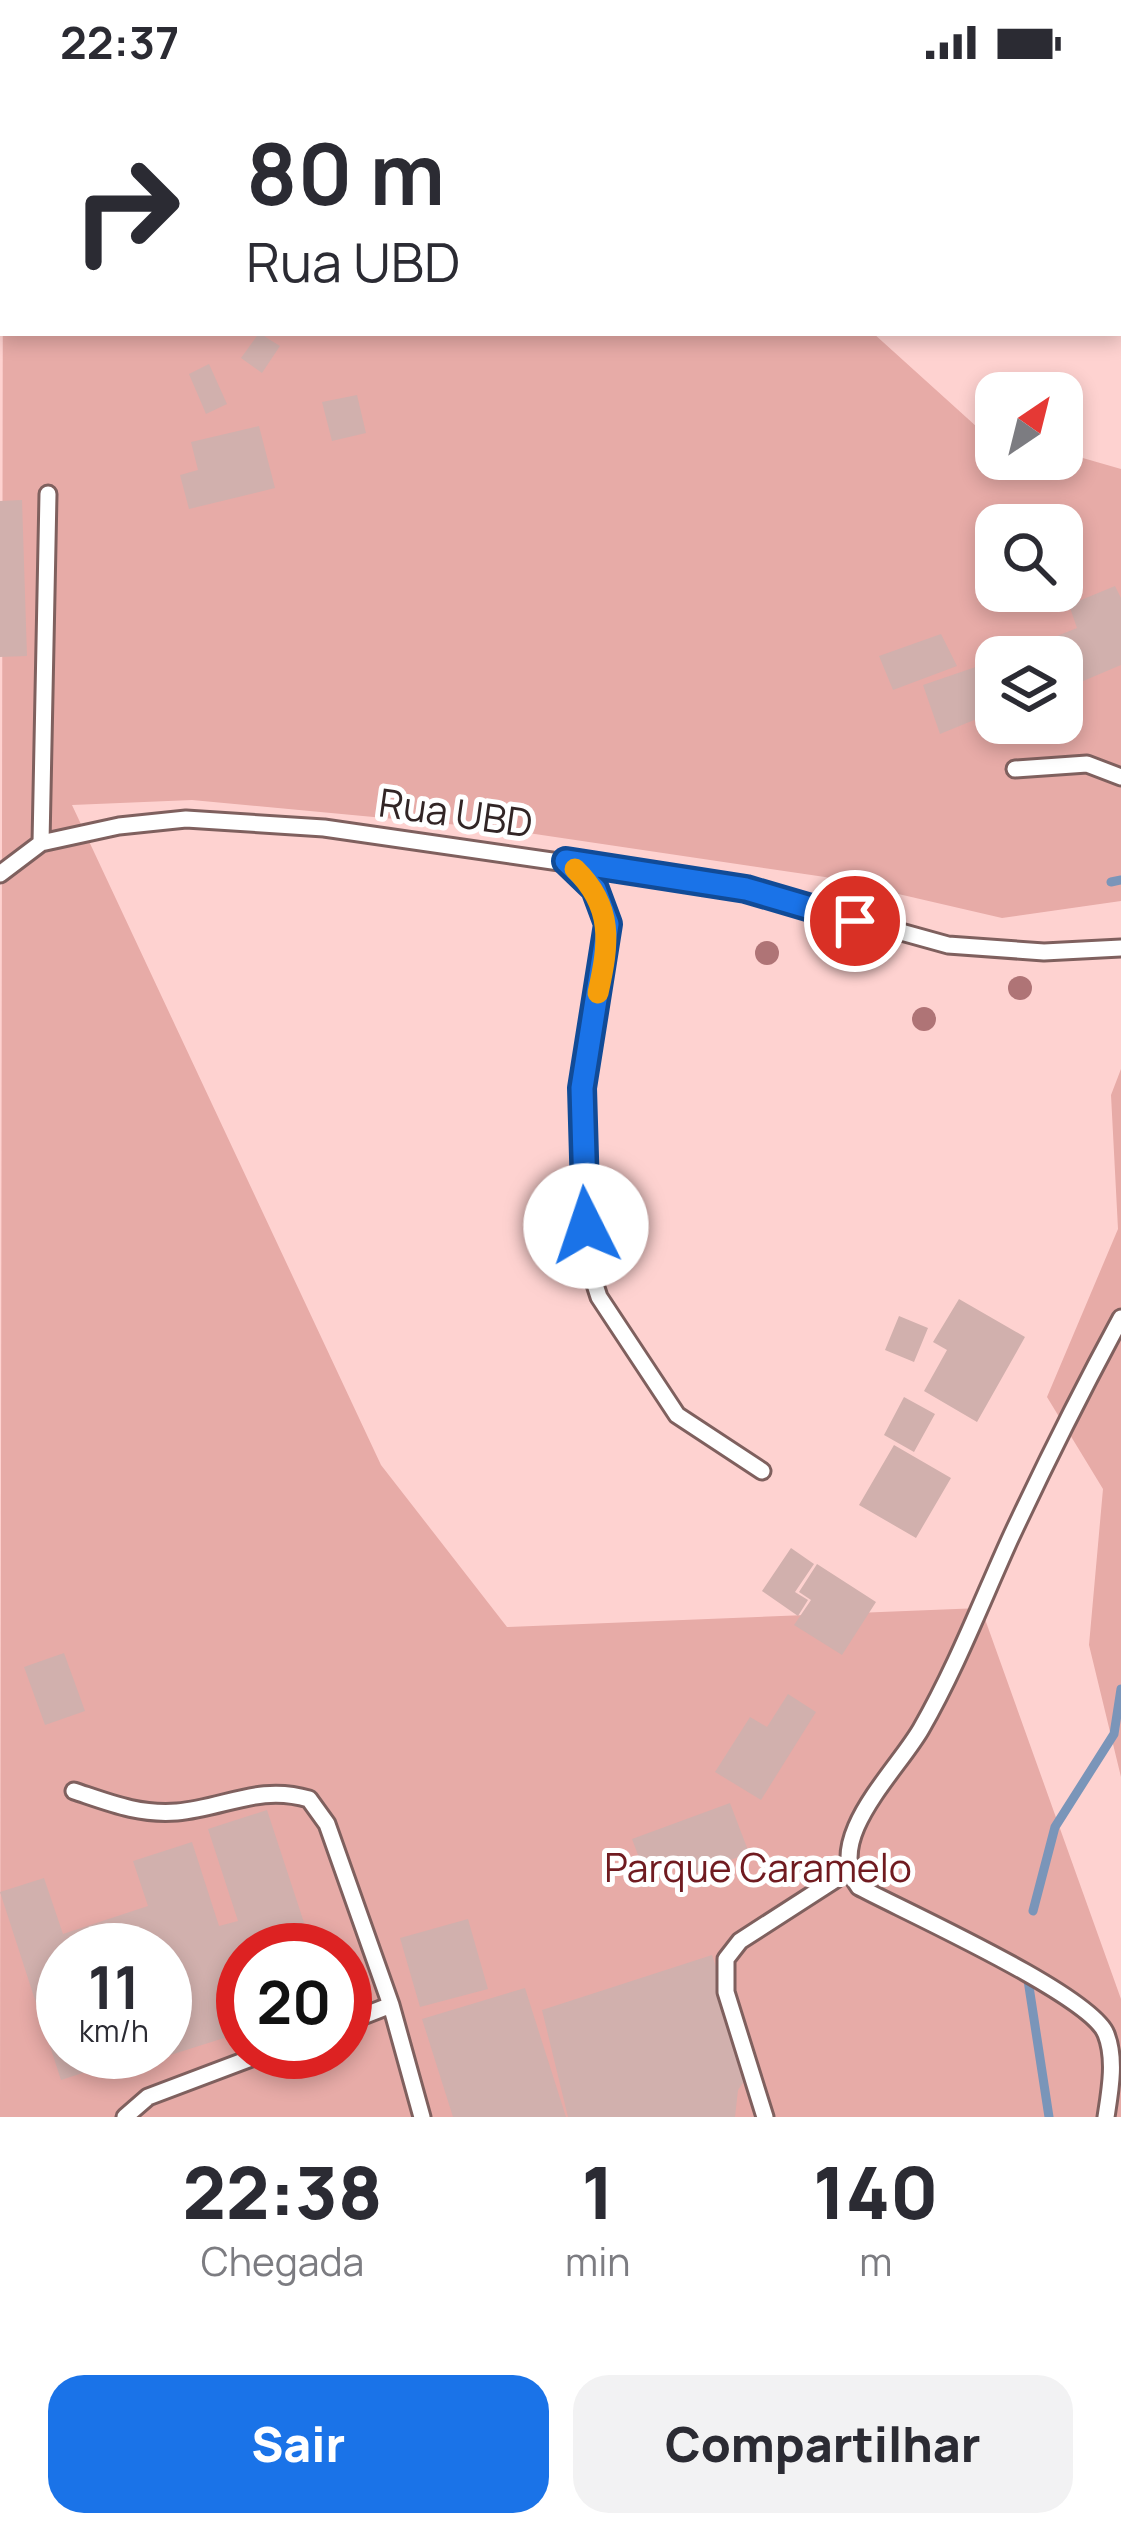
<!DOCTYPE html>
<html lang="pt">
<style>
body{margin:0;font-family:Manrope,sans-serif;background:#f2f2f3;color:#2b2b33;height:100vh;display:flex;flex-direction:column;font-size:45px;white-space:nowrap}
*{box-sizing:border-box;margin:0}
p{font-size:39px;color:#7c7c81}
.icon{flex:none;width:66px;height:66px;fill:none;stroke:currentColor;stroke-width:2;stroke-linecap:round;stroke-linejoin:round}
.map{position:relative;height:2033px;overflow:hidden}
.details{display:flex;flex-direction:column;background:#fff;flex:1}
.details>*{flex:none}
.banner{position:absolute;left:0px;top:0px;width:1122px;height:252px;box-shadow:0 6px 18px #0003;background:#fff;color:#2b2b33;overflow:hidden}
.needle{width:78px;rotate:35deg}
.buttons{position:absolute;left:975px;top:288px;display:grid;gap:24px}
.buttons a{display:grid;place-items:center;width:108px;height:108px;border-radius:24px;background:#fff;box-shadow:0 6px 18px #0003;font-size:60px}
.speed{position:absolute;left:36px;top:1839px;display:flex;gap:24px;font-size:60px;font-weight:700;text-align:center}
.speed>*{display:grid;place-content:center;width:156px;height:156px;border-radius:50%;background:#fff;box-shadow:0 6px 18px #0003;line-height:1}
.speed small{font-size:30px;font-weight:400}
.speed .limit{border:18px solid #d22;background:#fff;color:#111}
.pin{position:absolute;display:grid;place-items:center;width:102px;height:102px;color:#fff;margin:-51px;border:6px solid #fff;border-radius:50%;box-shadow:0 3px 12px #0007}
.me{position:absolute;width:132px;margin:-66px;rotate:356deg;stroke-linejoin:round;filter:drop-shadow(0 0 9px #0008)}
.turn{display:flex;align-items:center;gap:42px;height:252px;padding:0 48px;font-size:54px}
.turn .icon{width:156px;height:156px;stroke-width:2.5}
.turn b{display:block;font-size:84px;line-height:102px}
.eta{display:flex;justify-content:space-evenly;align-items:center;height:204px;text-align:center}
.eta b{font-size:72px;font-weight:800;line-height:84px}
.primary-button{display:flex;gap:24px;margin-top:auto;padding:24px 48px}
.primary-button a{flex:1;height:138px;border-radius:36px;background:#1a73e8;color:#fff;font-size:48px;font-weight:800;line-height:138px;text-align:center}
.primary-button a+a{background:#f2f2f3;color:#2b2b33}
.status{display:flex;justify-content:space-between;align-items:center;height:84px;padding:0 60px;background:#fff;direction:ltr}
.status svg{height:33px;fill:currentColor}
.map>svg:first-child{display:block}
</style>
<div class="status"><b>22:37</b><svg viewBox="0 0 49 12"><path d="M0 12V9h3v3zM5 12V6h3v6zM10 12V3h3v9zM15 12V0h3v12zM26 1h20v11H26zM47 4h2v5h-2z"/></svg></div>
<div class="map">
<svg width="1121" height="2033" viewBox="0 0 1121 2033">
<rect width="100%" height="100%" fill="#fde1df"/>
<path fill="#fed2d0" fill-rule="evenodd" d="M 0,0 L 1121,0 L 1121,2033 L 0,2033 ZM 3,3 L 1119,3 L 1119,249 L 3,249 ZM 996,309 L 1062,309 L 1062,375 L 996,375 ZM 996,441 L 1062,441 L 1062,507 L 996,507 ZM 996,573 L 1062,573 L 1062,639 L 996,639 ZM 63,1866 L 165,1866 L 165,1968 L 63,1968 ZM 243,1866 L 345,1866 L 345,1968 L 243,1968 Z"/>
<path fill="#e7aba7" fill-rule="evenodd" d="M 259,0 L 833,0 L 252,3 Z
M 3,109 L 3,249 L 873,249 L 977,343 L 996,348 L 996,375 L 1062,375 L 1062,368 L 1121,385 L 1121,817 L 1002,834 L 825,793 L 501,745 L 192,716 L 72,721 L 381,1381 L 507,1543 L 981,1524 L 1121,1915 L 1121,2033 L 0,2033 ZM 996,441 L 1062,441 L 1062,507 L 996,507 ZM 996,573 L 1062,573 L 1062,639 L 996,639 ZM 63,1866 L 165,1866 L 165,1968 L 63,1968 ZM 243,1866 L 345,1866 L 345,1968 L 243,1968 Z
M 1121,985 L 1121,1693 L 1089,1561 L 1103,1405 L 1047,1313 L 1118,1145 L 1111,1011 Z"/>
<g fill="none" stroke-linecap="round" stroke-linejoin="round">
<path stroke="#7a95b9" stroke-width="9" d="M 1111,798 L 1121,796
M 1033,1827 L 1055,1743 L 1114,1650 L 1121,1605
M 1028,1896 L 1049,2033"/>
</g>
<path fill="#d1b0ad" d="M 259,249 L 280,262 L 262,289 L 241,274 Z
M 209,280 L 227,320 L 206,330 L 189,290 Z
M 357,311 L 366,349 L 332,357 L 322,318 Z
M 259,342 L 275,404 L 189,425 L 180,391 L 198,386 L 191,358 Z
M 22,416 L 27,572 L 0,573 L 0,417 Z
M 1115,502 L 1121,514 L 1121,581 L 1062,606 L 1062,573 L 1042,573 L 1037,560 L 1077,544 L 1069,521 Z
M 941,550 L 957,582 L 893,606 L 879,572 Z
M 996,576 L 996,627 L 940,650 L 923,601 Z
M 959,1215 L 1025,1253 L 977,1338 L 924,1307 L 947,1266 L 933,1258 Z
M 899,1232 L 928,1244 L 914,1278 L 885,1266 Z
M 904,1313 L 935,1330 L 914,1368 L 884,1351 Z
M 894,1361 L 951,1394 L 916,1454 L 859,1421 Z
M 791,1464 L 814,1480 L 795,1508 L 808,1516 L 798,1532 L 762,1507 Z
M 817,1480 L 876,1518 L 842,1571 L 794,1541 L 811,1516 L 799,1508 Z
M 64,1569 L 85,1627 L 45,1641 L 24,1583 Z
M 788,1610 L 816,1628 L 761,1716 L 715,1688 L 750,1633 L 767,1643 Z
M 730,1719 L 749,1769 L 688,1792 L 681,1773 L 644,1787 L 632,1755 Z
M 267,1726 L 313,1866 L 243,1866 L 243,1948 L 164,1973 L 165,1866 L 63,1866 L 63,1968 L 145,1969 L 61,1996 L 0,1808 L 44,1794 L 63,1850 L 148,1822 L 133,1777 L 192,1758 L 219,1842 L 238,1837 L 208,1745 Z
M 468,1835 L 488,1905 L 420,1923 L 400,1854 Z
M 712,1871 L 751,1987 L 738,2006 L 735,2033 L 568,2033 L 542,1926 Z
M 525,1904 L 566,2033 L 453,2033 L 422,1935 Z"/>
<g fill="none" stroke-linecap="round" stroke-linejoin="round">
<defs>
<path id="lane" d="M 34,3 L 40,0
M 0,21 L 3,20
M 1015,685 L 1087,680 L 1121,693
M 41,759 L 48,410
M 566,777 L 595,805 L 608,840 L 582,1005 L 589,1182 L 599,1213 L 677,1331 L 762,1387
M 0,790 L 41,759 L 119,742 L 186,735 L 324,744 L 746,805 L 948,861 L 1044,868 L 1121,864
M 74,1707 C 110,1719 139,1731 177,1728 C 225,1724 259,1700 309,1715 L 327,1740 L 391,1921 L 422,2033
M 345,1939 L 391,1921
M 125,2033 L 148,2013 L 267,1968
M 765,2033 L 726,1908 L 726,1875 L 740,1857 L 847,1788
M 1106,2033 C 1110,2007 1116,1975 1106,1950 C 1091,1911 904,1827 859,1803 C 822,1756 897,1687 921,1645 C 956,1584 981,1519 1010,1455 C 1045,1380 1082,1306 1121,1234"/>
</defs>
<use href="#lane" stroke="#7f605e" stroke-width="21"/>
<use href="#lane" stroke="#fff" stroke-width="15"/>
</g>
<g fill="#af7476">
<circle cx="767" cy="869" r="12"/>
<circle cx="1020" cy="904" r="12"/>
<circle cx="924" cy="935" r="12"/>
</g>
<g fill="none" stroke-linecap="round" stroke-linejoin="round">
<defs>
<path id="route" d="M 586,1142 L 582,1004 L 608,840 L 595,805 L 566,777 L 746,805 L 855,837"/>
</defs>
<use href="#route" stroke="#114b97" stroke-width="30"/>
<use href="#route" stroke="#1a73e8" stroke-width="21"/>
<path stroke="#f59e0b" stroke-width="21" d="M 575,785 C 614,823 609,859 598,909"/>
</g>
<g text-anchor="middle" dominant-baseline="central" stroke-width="10" stroke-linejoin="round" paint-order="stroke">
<g font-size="39" fill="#322525" stroke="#fff">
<text transform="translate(456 728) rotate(8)">Rua UBD</text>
</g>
<g font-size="39" fill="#701b20" stroke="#fff">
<text x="758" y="1783">Parque Caramelo</text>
</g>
</g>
</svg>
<div class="buttons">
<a><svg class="needle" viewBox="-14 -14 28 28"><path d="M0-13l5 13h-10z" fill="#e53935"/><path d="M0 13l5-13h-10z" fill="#7c7c81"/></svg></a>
<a><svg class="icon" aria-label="search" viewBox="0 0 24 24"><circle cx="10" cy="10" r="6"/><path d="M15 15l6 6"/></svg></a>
<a><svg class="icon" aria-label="layers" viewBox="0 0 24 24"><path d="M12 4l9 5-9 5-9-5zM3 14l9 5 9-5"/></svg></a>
</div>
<div class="speed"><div>11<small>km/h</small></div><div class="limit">20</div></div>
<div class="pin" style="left:855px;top:837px;background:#d93025"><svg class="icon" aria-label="arrive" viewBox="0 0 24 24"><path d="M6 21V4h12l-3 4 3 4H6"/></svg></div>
<svg class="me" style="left:586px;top:1142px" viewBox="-20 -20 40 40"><circle r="19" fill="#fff"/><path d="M0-13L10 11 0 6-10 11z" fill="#1a73e8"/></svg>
<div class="banner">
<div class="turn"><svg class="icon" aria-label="right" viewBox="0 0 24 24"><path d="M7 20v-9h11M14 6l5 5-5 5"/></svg><div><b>80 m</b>Rua UBD</div></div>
</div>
</div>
<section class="details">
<div class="eta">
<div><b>22:38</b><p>Chegada</p></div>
<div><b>1</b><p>min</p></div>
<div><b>140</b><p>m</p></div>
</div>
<div class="primary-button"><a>Sair</a><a>Compartilhar</a></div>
</section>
